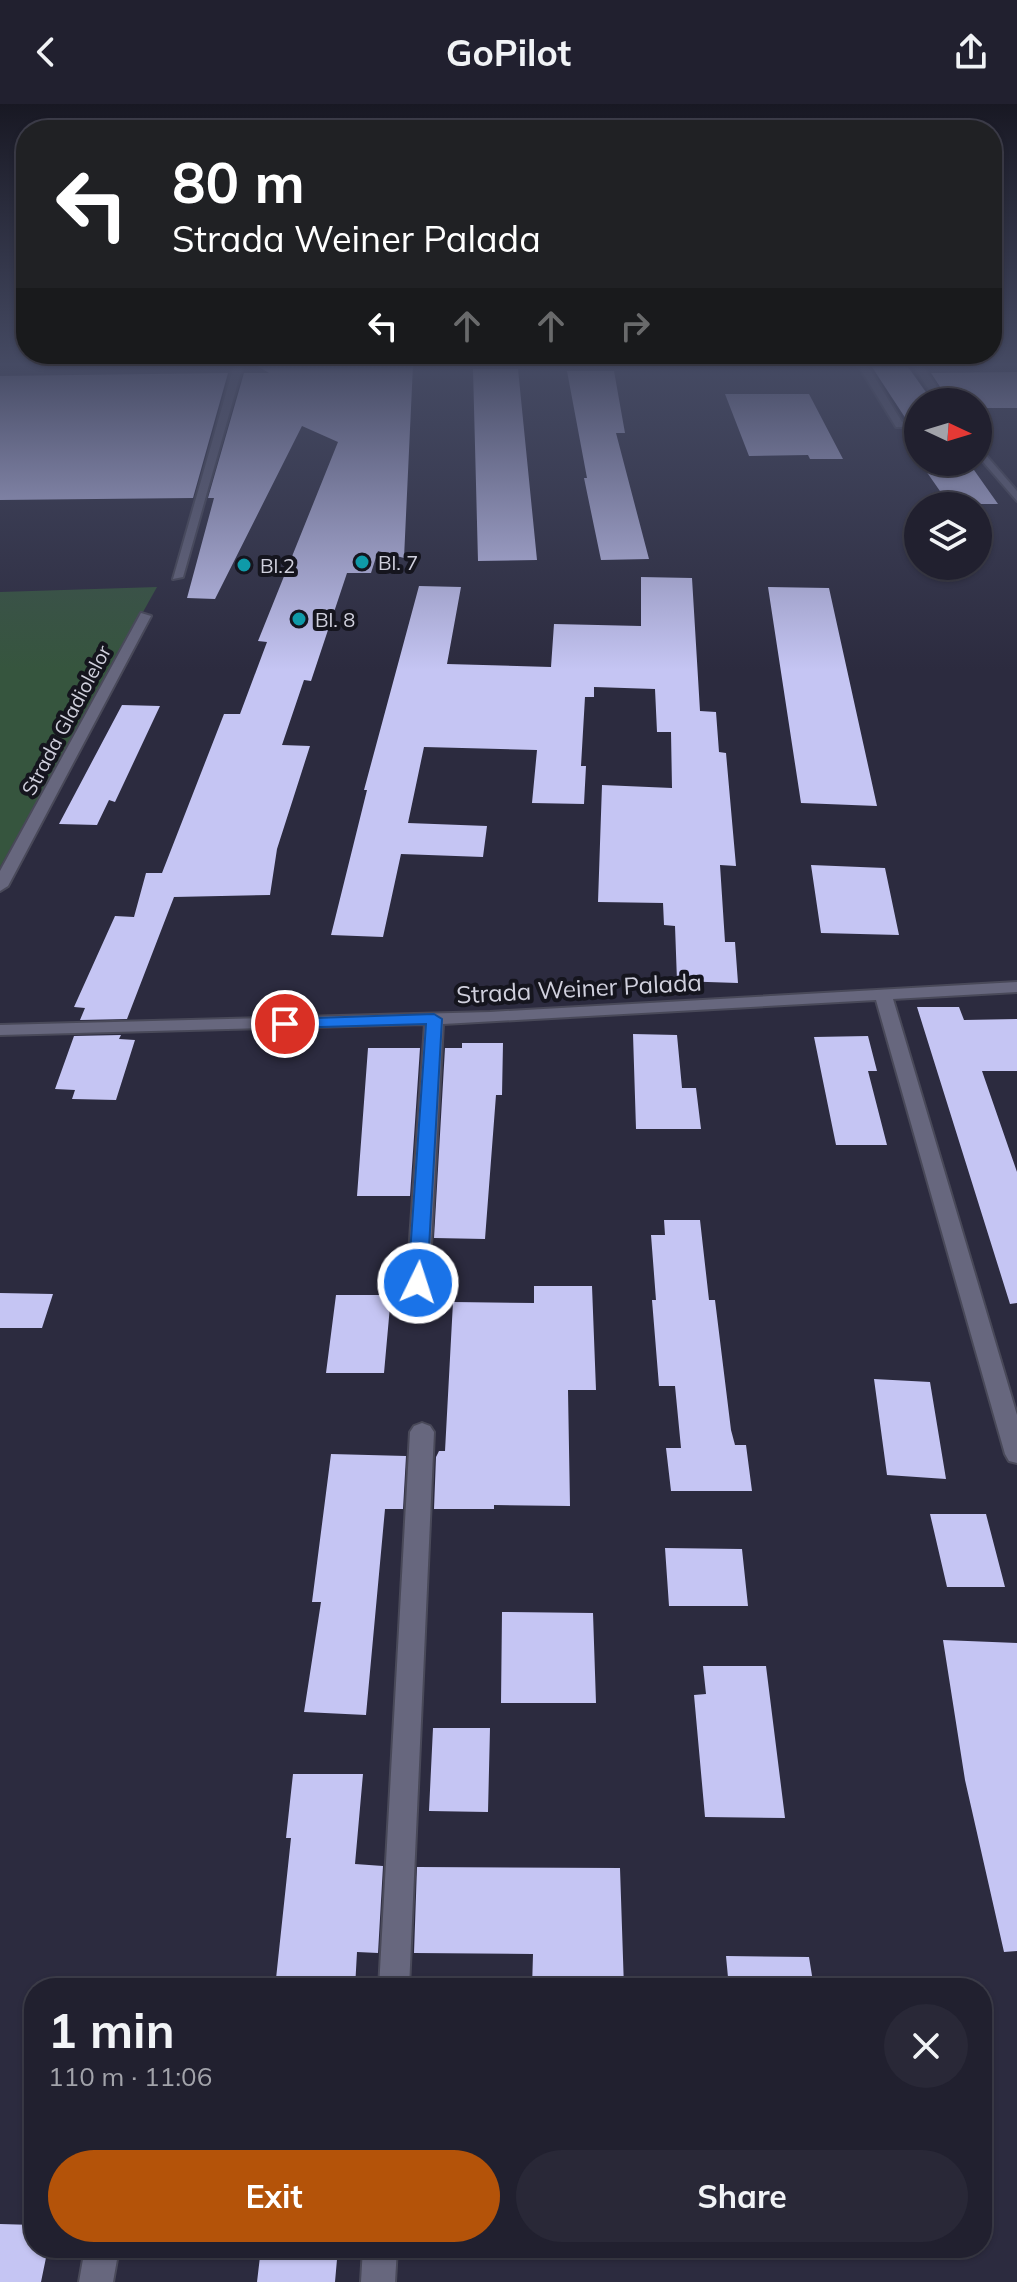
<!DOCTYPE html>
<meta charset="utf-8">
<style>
body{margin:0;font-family:Mulish,sans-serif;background:#292837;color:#f1f3f6;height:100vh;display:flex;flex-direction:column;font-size:30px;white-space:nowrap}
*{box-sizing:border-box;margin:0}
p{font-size:26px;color:#a2a3aa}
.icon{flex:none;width:44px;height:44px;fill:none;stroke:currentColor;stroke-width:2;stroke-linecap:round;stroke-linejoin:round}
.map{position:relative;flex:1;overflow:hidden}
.drawer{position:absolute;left:24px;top:1874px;width:968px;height:280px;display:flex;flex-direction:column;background:#21202f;border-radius:32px;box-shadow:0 2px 6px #0004,0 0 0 2px #3e3e4b}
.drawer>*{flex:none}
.top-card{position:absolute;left:16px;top:16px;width:986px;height:244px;border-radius:32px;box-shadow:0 2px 6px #0004,0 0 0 2px #3e3e4b;background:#202124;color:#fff;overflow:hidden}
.needle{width:52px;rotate:94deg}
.tools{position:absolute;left:904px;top:284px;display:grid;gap:16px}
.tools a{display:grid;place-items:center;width:88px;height:88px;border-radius:50%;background:#21202f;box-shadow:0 2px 6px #0004,0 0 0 2px #3e3e4b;font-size:40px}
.pin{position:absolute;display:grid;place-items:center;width:68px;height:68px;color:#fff;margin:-34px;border:4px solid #fff;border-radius:50%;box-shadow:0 2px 8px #0007}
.me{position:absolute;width:88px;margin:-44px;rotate:4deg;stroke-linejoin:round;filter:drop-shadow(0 0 6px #0008)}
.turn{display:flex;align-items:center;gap:28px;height:168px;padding:0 24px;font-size:36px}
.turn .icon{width:104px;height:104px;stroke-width:2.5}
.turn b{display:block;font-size:56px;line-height:68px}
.lanes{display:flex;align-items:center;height:76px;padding:0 24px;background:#0003;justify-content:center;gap:40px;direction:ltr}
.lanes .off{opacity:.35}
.round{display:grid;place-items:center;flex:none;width:84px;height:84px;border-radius:42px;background:#292837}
.overview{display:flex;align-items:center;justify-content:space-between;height:136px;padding:0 24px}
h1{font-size:48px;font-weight:700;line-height:60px}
.action{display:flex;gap:16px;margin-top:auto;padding:16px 24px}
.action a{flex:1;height:92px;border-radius:48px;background:#b45309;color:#fff;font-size:32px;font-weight:700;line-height:92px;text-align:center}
.action a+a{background:#292837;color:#f1f3f6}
header{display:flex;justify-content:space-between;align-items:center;height:104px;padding:0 24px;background:#21202f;font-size:36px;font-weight:700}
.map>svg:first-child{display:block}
</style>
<header><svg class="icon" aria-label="back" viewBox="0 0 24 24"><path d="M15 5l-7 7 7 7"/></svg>GoPilot<svg class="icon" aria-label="share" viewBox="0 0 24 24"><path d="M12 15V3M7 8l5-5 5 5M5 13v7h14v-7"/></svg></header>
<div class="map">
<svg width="1017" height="2178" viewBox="0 0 1017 2178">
<rect width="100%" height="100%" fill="#2c2b3f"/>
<path fill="#36553e" d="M 157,483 L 0,763 L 0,488 Z"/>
<path fill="#c5c5f3" d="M 256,261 L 413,261 L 404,454 L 378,447 L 371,469 L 347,469 L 311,577 L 304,576 L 282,641 L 310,642 L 277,745 L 270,791 L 174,793 L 127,915 L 80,916 L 85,904 L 74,903 L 115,812 L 134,813 L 146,769 L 162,769 L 224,610 L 240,610 L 267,538 L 258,537 L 338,338 L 302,322 L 215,495 L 187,494 L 214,394 L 208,394 L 244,269 L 269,269 Z
M 872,263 L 908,263 L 933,298 L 918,298 L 918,314 L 906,315 Z
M 473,265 L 518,265 L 537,456 L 478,457 Z
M 567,267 L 614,267 L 625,329 L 616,329 L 649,455 L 601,456 L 584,374 L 587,374 Z
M 1017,268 L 1017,304 L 978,304 L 978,298 L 950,298 L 931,269 Z
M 228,269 L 193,394 L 0,396 L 0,272 Z
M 725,290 L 809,290 L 843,355 L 810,355 L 808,351 L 749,352 Z
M 974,366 L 998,400 L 949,400 L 926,367 Z
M 641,473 L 692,474 L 700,607 L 716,608 L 719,648 L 726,649 L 736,762 L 720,761 L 725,838 L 735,838 L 738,879 L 677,877 L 675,822 L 664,821 L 663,799 L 598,798 L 602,681 L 672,684 L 671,628 L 657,628 L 655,585 L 594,583 L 594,593 L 585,593 L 581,662 L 586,662 L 584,700 L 532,699 L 537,646 L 424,643 L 408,719 L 487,722 L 483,753 L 401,750 L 383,833 L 331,831 L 367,686 L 364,686 L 419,482 L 461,483 L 447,560 L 551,563 L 554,520 L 641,522 Z
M 768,483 L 829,484 L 877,702 L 801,699 Z
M 122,601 L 160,602 L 115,698 L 109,696 L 97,721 L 59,720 Z
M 811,761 L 885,764 L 899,831 L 821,829 Z
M 917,903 L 959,903 L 964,916 L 1017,915 L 1017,967 L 982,967 L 1017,1068 L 1017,1199 L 1010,1200 Z
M 633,930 L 677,931 L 682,984 L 696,984 L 701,1025 L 636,1025 Z
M 121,931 L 119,935 L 135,936 L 116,996 L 72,995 L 75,986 L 55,985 L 74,932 Z
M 868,932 L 877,967 L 868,967 L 887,1041 L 836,1041 L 814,933 Z
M 462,939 L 503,939 L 502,991 L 496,991 L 485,1135 L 434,1134 L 445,944 L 462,944 Z
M 368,944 L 420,944 L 410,1092 L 357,1092 Z
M 664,1116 L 700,1116 L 709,1196 L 715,1196 L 731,1326 L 735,1341 L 746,1341 L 752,1387 L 671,1387 L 666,1344 L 681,1344 L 675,1282 L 659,1282 L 652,1196 L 656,1196 L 651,1131 L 665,1131 Z
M 534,1182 L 592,1182 L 596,1286 L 568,1286 L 570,1402 L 494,1401 L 494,1405 L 434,1405 L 436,1353 L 439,1347 L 445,1347 L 453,1198 L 534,1199 Z
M 0,1189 L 53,1190 L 42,1224 L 0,1224 Z
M 336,1191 L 391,1191 L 384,1269 L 326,1269 Z
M 874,1275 L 930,1278 L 946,1375 L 887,1371 Z
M 331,1350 L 406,1352 L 403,1405 L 385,1405 L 366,1611 L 304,1608 L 321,1498 L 312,1498 Z
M 930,1410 L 986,1410 L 1005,1483 L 947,1483 Z
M 665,1444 L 742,1445 L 748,1502 L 669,1502 Z
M 502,1508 L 593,1509 L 596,1599 L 501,1599 Z
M 943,1536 L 1017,1539 L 1017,1847 L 1004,1848 L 965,1676 Z
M 703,1562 L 766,1562 L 785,1714 L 705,1713 L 694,1591 L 706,1590 Z
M 433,1624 L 490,1624 L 488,1708 L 429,1707 Z
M 293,1670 L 363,1670 L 355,1760 L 383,1762 L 378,1849 L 357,1848 L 355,1884 L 275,1884 L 291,1734 L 286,1734 Z
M 417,1763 L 620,1764 L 624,1884 L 532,1884 L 533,1850 L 414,1849 Z
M 726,1852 L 809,1853 L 814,1884 L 729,1884 Z
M 0,2120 L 34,2121 L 34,2144 L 48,2144 L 41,2178 L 0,2178 Z
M 261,2144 L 338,2144 L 335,2178 L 257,2178 Z"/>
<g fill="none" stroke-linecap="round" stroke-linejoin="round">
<defs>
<path id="street" d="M 234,261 L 243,261 L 183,473 L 173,475 Z
M 858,261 L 867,261 L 902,318 L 918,317 L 918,323 L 896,323 Z
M 913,261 L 922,261 L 947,298 L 937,298 Z
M 978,342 L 1017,387 L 1017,397 L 978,352 Z
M 141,509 L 151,512 L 8,782 L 0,787 L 0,767 Z
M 1017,878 L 1017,888 L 893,895 L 1017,1311 L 1017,1359 L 1009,1357 L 1005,1350 L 876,896 L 443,920 L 429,1179 L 426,1184 L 410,1184 L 407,1179 L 425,920 L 0,931 L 0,921 L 490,908 Z
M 422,1319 L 430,1322 L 434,1328 L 409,1884 L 379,1884 L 410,1328 L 414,1322 Z
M 85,2144 L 119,2144 L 113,2178 L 79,2178 Z
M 363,2144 L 397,2144 L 395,2178 L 361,2178 Z"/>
</defs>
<use href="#street" stroke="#494959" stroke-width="4"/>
<use href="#street" fill="#67677e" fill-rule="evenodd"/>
</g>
<linearGradient id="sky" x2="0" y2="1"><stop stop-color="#181823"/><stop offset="0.46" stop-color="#454a63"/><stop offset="1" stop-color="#454a63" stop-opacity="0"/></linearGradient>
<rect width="1017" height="566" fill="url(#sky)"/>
<path fill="#1a73e8" stroke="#114b97" stroke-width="2" d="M 434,910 L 442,915 L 427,1179 L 418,1186 L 408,1179 L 426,920 L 285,924 L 277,920 L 285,915 Z"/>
<g fill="#0f9aa8" stroke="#15151e" stroke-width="3">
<circle cx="362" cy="458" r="8"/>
<circle cx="244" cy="461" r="8"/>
<circle cx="299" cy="515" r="8"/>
</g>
<g text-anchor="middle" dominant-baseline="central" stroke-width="8" stroke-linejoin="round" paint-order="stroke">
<g font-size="20" fill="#d0d0dd" stroke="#15151e" text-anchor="start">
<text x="378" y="458">Bl. 7</text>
<text x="260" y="461">Bl.2</text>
<text x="315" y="515">Bl. 8</text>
</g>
<g font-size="20" fill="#d0d0dd" stroke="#15151e">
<text transform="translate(66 616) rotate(-62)">Strada Gladiolelor</text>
</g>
<g font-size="24" fill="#d0d0dd" stroke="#15151e">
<text transform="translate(579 884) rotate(-3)">Strada Weiner Palada</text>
</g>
</g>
</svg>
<div class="tools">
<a><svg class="needle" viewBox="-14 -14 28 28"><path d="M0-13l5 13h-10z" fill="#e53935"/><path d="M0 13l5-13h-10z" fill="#a2a3aa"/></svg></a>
<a><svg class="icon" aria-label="layers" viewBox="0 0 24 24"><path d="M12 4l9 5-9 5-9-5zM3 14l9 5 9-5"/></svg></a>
</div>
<div class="pin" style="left:285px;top:920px;background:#d93025"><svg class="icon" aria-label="arrive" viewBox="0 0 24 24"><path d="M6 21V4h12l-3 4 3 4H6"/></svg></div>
<svg class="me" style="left:418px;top:1179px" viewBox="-20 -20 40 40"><circle r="17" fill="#1a73e8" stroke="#fff" stroke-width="3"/><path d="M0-11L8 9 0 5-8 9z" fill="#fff"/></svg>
<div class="top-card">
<div class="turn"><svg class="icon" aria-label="left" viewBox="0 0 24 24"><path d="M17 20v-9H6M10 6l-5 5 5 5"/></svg><div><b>80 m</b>Strada Weiner Palada</div></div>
<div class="lanes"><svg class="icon" aria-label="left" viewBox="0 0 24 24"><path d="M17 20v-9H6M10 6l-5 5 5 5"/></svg><svg class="icon off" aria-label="ahead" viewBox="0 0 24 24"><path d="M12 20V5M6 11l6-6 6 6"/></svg><svg class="icon off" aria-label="ahead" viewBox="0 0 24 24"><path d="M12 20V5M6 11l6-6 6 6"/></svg><svg class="icon off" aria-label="right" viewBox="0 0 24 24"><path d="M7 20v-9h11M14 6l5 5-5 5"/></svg></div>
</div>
<section class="drawer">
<div class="overview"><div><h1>1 min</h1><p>110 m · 11:06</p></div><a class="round"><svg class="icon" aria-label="close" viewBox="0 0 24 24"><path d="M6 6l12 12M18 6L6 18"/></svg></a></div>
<div class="action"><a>Exit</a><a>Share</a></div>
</section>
</div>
